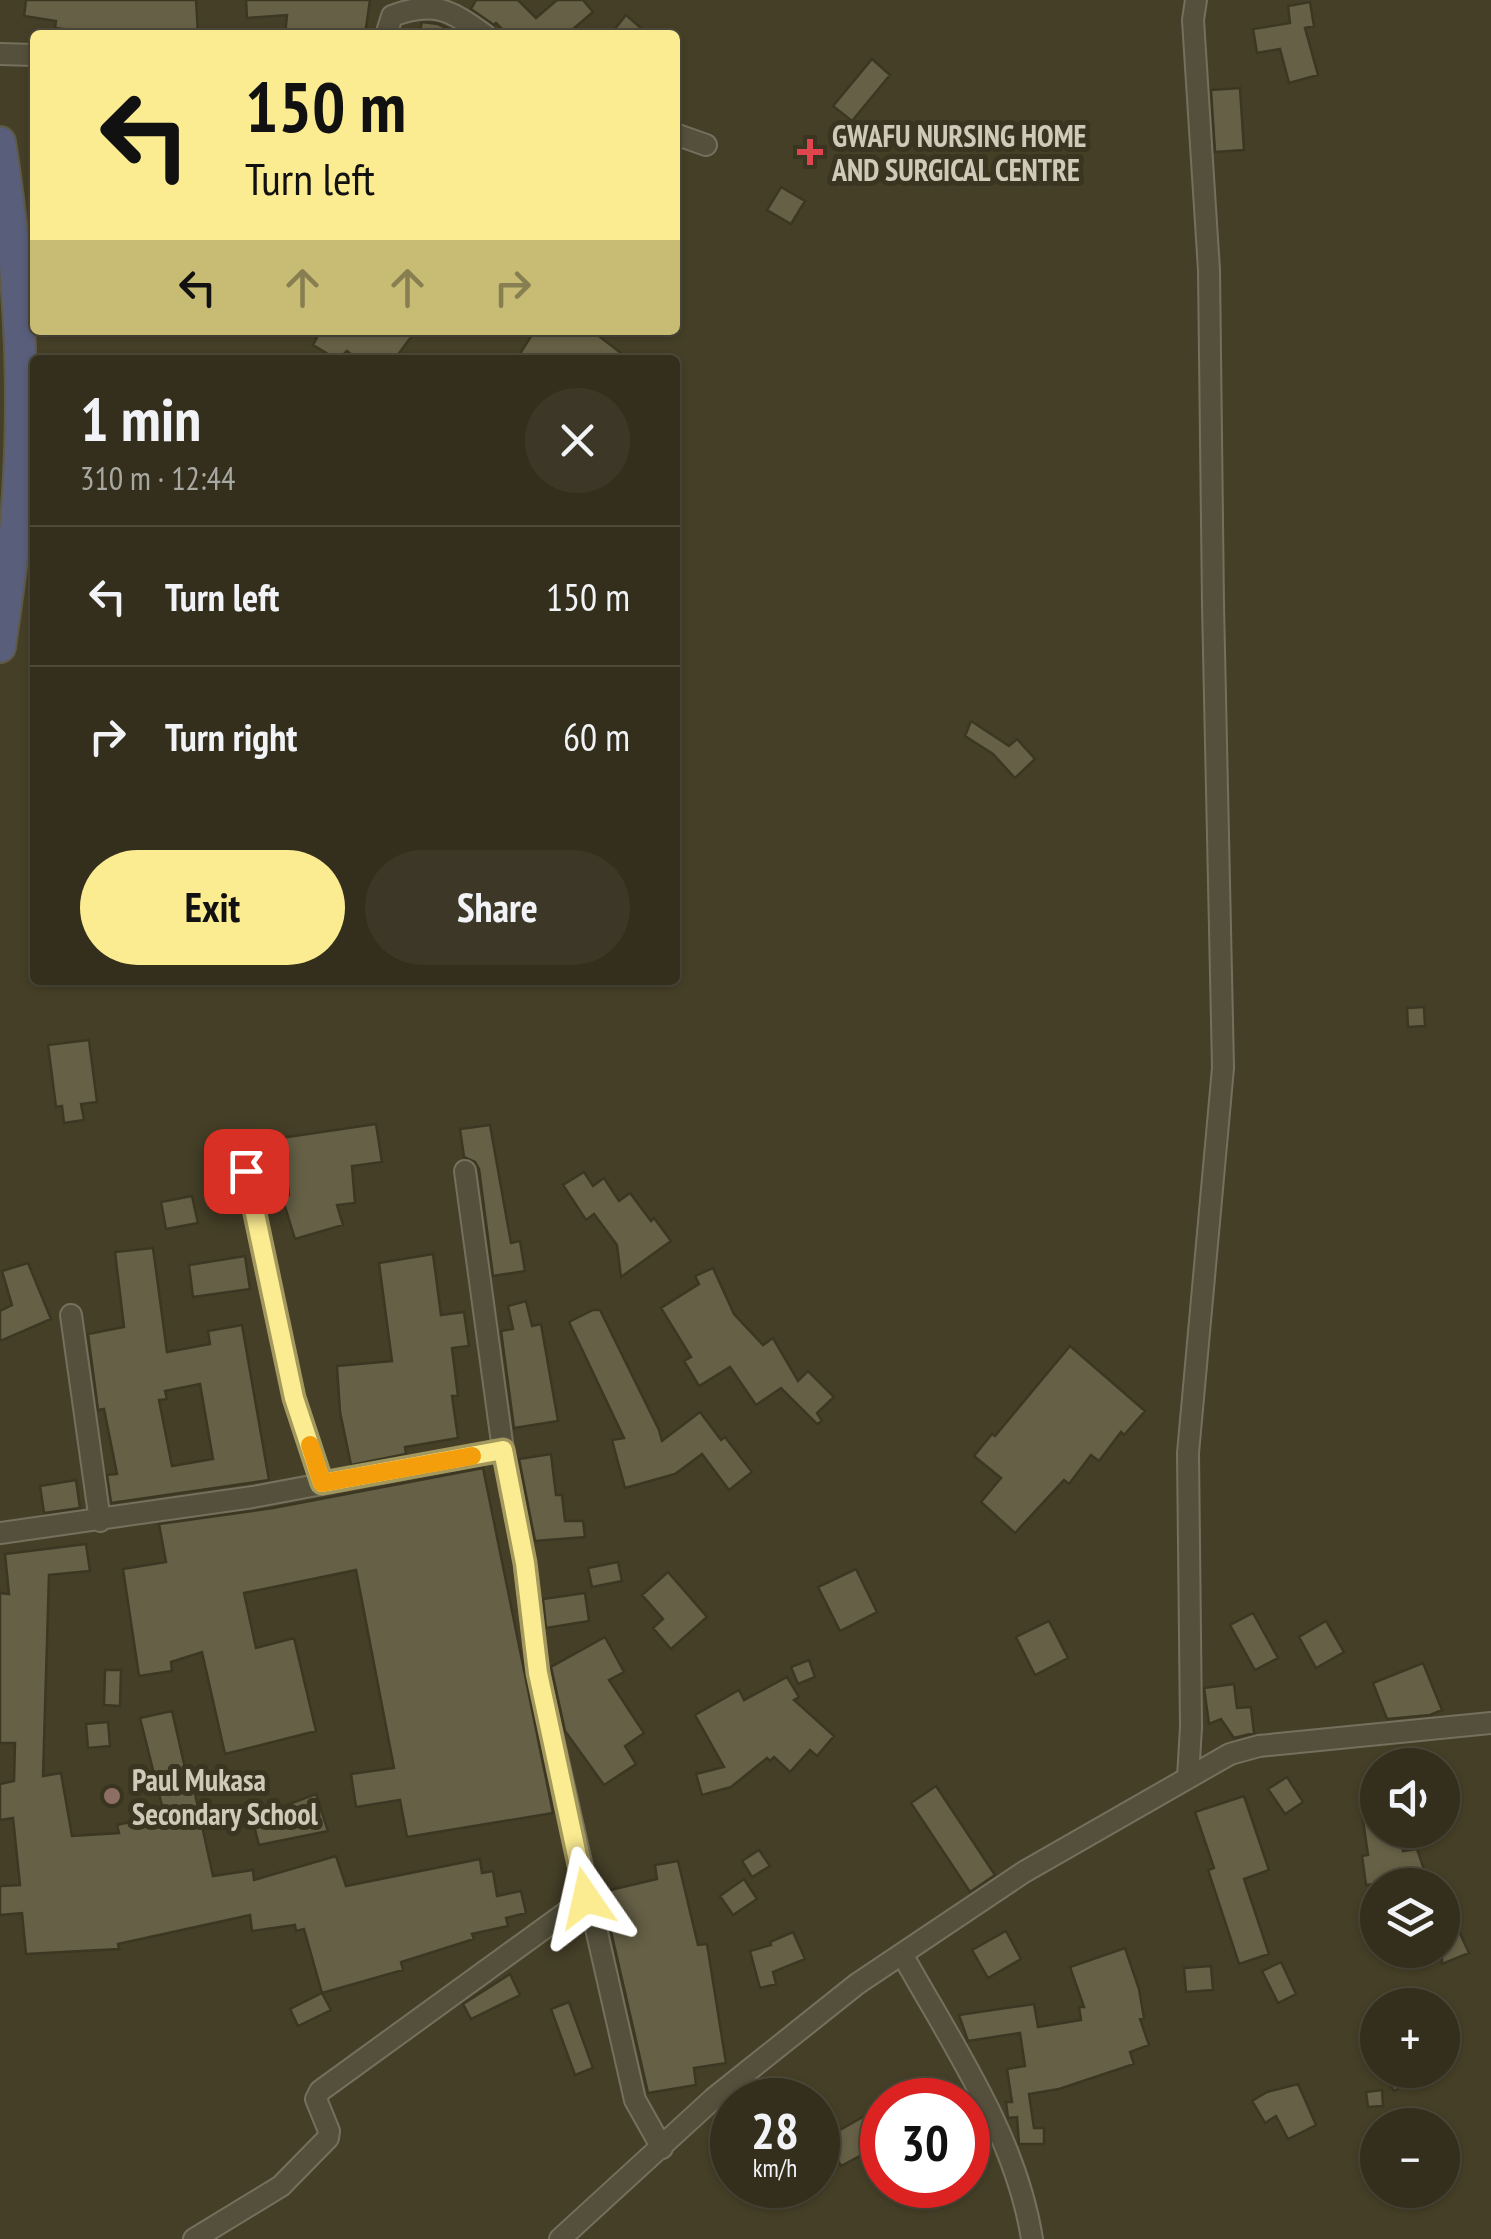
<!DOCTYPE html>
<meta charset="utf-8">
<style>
body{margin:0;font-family:"PT Sans Narrow",sans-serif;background:#3c3726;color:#f1f3f6;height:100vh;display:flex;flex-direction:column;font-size:38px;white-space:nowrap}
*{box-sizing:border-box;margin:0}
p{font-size:32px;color:#a9a9a4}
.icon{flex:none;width:55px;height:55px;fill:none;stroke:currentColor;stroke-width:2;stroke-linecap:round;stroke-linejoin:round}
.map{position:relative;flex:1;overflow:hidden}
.drawer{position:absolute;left:30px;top:355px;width:650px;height:630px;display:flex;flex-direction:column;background:#342f1d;border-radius:10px;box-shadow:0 2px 8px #0004,0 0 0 2px #4e4a3b}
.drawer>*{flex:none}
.hud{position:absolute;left:30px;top:30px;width:650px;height:305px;border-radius:10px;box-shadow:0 2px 8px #0004,0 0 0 2px #4e4a3b;background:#fbeb91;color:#111;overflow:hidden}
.tools{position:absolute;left:1360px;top:1748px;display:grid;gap:20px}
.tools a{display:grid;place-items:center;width:100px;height:100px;border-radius:50%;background:#342f1d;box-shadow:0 2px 8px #0004,0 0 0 2px #4e4a3b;font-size:50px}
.speed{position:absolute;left:710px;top:2078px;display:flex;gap:20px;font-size:50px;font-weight:700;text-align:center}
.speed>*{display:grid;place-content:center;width:130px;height:130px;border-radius:50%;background:#342f1d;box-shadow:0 2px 8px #0004,0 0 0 2px #4e4a3b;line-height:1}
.speed small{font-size:25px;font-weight:400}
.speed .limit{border:15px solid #d22;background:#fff;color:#111}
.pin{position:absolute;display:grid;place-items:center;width:85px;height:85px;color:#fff;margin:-42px;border-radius:20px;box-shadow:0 5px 15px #0006}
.me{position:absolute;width:110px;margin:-55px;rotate:349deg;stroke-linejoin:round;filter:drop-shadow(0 0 8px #0008)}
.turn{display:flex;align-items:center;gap:35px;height:210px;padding:0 50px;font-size:45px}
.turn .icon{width:130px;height:130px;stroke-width:2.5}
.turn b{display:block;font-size:70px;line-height:85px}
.lanes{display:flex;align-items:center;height:95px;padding:0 50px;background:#0003;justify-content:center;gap:50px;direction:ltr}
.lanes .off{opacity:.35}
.round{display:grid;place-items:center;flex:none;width:105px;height:105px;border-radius:52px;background:#3c3726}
.overview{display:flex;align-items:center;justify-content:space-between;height:170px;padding:0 50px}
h1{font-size:60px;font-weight:600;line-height:75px}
.cta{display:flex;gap:20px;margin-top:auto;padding:20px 50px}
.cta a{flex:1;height:115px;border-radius:60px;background:#fbeb91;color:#111;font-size:40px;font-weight:600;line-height:115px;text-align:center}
.cta a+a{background:#3c3726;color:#f1f3f6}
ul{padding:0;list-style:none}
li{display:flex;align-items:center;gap:30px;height:140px;padding:0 50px;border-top:2px solid #4e4a3b}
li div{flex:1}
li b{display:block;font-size:38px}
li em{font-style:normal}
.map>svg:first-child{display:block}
</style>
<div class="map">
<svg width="1491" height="2239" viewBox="0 0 1491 2239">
<rect width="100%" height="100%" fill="#453f27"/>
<path fill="#666046" stroke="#3c3722" stroke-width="2.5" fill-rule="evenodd" d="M 26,0 L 196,0 L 198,35 L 112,35 L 55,28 L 56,21 L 24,16 Z
M 246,0 L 370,0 L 365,35 L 327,31 L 327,35 L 285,35 L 287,15 L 247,18 Z
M 476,0 L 518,0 L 536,18 L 557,0 L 583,0 L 593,12 L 566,35 L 508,35 L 496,23 L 494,25 L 471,9 Z
M 1310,2 L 1314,26 L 1305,28 L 1318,75 L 1289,83 L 1280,49 L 1257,53 L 1253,29 L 1290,23 L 1288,6 Z
M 626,15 L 649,35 L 610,35 Z
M 422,22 L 438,24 L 461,35 L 419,35 Z
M 872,59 L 890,75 L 852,121 L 833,106 Z
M 1240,88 L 1244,150 L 1215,152 L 1211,90 Z
M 781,187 L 805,201 L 791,224 L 767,210 Z
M 321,330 L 402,330 L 411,337 L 394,360 L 358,360 L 347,351 L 338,360 L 313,345 Z
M 535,330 L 591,330 L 630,360 L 516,360 Z
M 971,721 L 1009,746 L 1017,739 L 1035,759 L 1015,778 L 993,754 L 965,736 Z
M 1424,1007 L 1425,1026 L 1408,1027 L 1407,1008 Z
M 89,1040 L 97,1102 L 81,1104 L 84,1120 L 64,1123 L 62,1106 L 56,1107 L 48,1045 Z
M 376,1124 L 382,1162 L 352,1166 L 355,1203 L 337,1205 L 343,1225 L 295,1239 L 282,1197 L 289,1195 L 281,1138 Z
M 490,1125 L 511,1243 L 520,1241 L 525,1271 L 493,1276 L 479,1169 L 475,1162 L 464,1157 L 460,1129 Z
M 584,1172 L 593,1186 L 604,1178 L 619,1201 L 630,1193 L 651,1221 L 654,1218 L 671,1241 L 621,1277 L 617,1245 L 594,1214 L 586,1220 L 563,1185 Z
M 192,1196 L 198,1223 L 166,1229 L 161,1202 Z
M 153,1248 L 167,1352 L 210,1344 L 208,1331 L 242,1325 L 269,1480 L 111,1503 L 107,1475 L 117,1474 L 104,1409 L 98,1410 L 88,1334 L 124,1327 L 115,1252 ZM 200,1384 L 213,1459 L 172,1466 L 159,1400 L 167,1399 L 165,1391 Z
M 433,1254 L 441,1315 L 464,1312 L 469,1346 L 452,1348 L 458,1396 L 452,1396 L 458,1438 L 405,1447 L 406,1454 L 351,1465 L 340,1412 L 337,1366 L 392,1361 L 379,1263 Z
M 245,1256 L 250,1289 L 193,1297 L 189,1265 Z
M 28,1263 L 51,1319 L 0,1341 L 0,1311 L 12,1305 L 2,1271 Z
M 713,1268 L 734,1314 L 763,1345 L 773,1338 L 798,1381 L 808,1371 L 834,1397 L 817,1413 L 822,1421 L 817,1424 L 781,1388 L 756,1405 L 730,1367 L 699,1386 L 684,1361 L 691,1357 L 661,1308 L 699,1284 L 695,1276 Z
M 526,1301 L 532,1326 L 541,1324 L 558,1421 L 514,1428 L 501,1331 L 513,1329 L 508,1306 Z
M 593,1310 L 600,1310 L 659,1430 L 662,1441 L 700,1412 L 721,1440 L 725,1437 L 752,1472 L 729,1490 L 702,1454 L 675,1474 L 625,1488 L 612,1440 L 624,1438 L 569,1322 Z
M 1070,1346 L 1145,1411 L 1124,1435 L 1121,1432 L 1099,1461 L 1091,1455 L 1069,1484 L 1064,1480 L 1015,1533 L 981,1502 L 1001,1478 L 974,1456 L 992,1434 L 995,1436 Z
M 551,1454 L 556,1495 L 562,1495 L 565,1521 L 583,1521 L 585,1537 L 535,1541 L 519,1459 Z
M 483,1468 L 553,1813 L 407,1837 L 400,1800 L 356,1807 L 351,1774 L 394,1768 L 356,1570 L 244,1593 L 256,1648 L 294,1638 L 316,1731 L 225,1754 L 202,1652 L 171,1662 L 172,1671 L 139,1676 L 123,1569 L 166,1562 L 159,1524 L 273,1508 Z
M 76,1480 L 80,1508 L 44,1513 L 40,1486 Z
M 86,1544 L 90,1571 L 49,1575 L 43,1776 L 61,1773 L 72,1836 L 119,1833 L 117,1825 L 164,1814 L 140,1718 L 172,1711 L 188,1781 L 192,1780 L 213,1876 L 253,1870 L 254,1880 L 336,1856 L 346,1886 L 480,1859 L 482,1873 L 493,1871 L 497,1896 L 521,1891 L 526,1913 L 506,1918 L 508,1926 L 472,1934 L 474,1939 L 401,1962 L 403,1970 L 322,1993 L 304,1929 L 296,1931 L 295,1925 L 252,1931 L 250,1915 L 118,1944 L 119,1949 L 26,1954 L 22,1913 L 0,1915 L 0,1886 L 20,1885 L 13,1818 L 0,1820 L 0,1784 L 14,1781 L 15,1743 L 0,1743 L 0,1593 L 9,1594 L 5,1554 Z
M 618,1562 L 622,1581 L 592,1587 L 588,1568 Z
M 856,1569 L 877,1612 L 840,1631 L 818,1587 Z
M 668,1572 L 707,1617 L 671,1649 L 653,1628 L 663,1619 L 642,1595 Z
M 585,1593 L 589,1621 L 546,1628 L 543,1599 Z
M 1253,1613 L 1278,1658 L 1255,1670 L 1230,1625 Z
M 1049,1621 L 1068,1658 L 1035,1675 L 1016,1637 Z
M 1326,1621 L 1344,1652 L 1316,1668 L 1299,1637 Z
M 605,1637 L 624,1672 L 609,1680 L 644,1733 L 625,1746 L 636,1764 L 604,1785 L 565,1731 L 551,1667 Z
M 809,1660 L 815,1677 L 798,1684 L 791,1667 Z
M 1423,1663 L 1442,1710 L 1430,1715 L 1387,1719 L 1373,1683 Z
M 105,1670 L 121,1670 L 120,1706 L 104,1705 Z
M 787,1677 L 799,1697 L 794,1700 L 834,1736 L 817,1756 L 810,1750 L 790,1772 L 774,1757 L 770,1761 L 767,1758 L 731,1787 L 702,1795 L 696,1774 L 724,1767 L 695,1715 L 739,1690 L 744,1700 Z
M 1234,1684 L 1237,1708 L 1251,1707 L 1254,1733 L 1234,1738 L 1221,1719 L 1209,1724 L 1204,1688 Z
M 108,1722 L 110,1746 L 88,1748 L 86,1724 Z
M 1287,1777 L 1303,1802 L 1285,1814 L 1268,1789 Z
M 936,1786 L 995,1875 L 970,1892 L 911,1803 Z
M 316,1794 L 328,1831 L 259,1845 L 252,1818 Z
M 1244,1796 L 1269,1870 L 1244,1879 L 1269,1954 L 1239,1964 L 1208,1870 L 1214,1868 L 1195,1812 Z
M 1378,1804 L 1378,1830 L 1400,1830 L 1403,1851 L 1417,1849 L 1427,1878 L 1366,1885 L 1362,1856 L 1368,1855 L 1361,1806 Z
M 759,1850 L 770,1866 L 752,1877 L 742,1861 Z
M 678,1861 L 698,1945 L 707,1944 L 726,2063 L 694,2068 L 696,2085 L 648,2093 L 602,1892 L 657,1879 L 655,1865 Z
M 744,1879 L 757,1899 L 733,1915 L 720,1896 Z
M 1458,1929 L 1469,1953 L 1442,1964 L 1442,1936 Z
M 1006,1931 L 1021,1959 L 988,1978 L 972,1950 Z
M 793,1932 L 805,1959 L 773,1972 L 776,1984 L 760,1988 L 750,1951 L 771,1945 L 770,1942 Z
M 1125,1948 L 1139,1989 L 1144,2018 L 1140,2019 L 1149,2045 L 1130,2052 L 1134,2064 L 1059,2089 L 1029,2094 L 1034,2128 L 1044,2128 L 1044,2144 L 1019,2144 L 1017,2117 L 1008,2118 L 1006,2102 L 1012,2102 L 1007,2069 L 1025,2066 L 1020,2033 L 968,2041 L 959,2015 L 1034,2004 L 1038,2027 L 1081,2020 L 1079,2007 L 1084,2007 L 1070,1967 Z
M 1281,1962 L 1296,1994 L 1278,2003 L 1262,1971 Z
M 1211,1966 L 1213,1990 L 1186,1992 L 1184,1968 Z
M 510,1974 L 520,1995 L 471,2019 L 463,2004 Z
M 322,1993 L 331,2010 L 298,2026 L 290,2009 Z
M 569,2002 L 593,2068 L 575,2075 L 551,2009 Z
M 1382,2070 L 1429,2070 L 1394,2091 Z
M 1298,2084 L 1316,2125 L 1288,2139 L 1276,2116 L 1265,2123 L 1252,2101 L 1267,2092 Z
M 1382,2090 L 1383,2106 L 1368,2107 L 1366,2092 Z
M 875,2110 L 882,2124 L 882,2171 L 871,2150 L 841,2166 L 826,2138 Z"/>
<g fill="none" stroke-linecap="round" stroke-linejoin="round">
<defs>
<path id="minor" d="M 386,35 L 392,16 C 433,0 451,10 485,35
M 0,54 L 35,55
M 675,134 L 706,145
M 246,1171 L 294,1398 L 322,1483
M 465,1171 L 503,1450 L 525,1563 L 538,1673 L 635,2100 L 662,2148
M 71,1315 L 100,1521
M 0,1533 L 253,1497 L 503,1450
M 1188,1777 L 1191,1727 L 1188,1453 L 1223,1068 L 1213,604 L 1209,270 L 1193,20 L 1196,0
M 902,1954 C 952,2044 1016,2136 1032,2239
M 194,2239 L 281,2186 L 328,2138 L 329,2131 L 316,2099 L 320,2091 L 586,1898
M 560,2239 L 714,2098 L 857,1984 L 1024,1872 L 1230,1754 L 1259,1746 L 1491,1723"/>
<path id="highway" d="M 0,142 C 19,263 26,387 17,509 C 14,555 6,601 0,647"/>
</defs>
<use href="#minor" stroke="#75705d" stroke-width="24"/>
<use href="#highway" stroke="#5f5a46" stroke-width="34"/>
<use href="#minor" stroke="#54503c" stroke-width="20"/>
<use href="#highway" stroke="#595e7a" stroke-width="30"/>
</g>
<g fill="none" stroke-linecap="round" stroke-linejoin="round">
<defs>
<path id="route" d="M 246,1171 L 294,1398 L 322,1483 L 503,1450 L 525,1563 L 538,1673 L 586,1898"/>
</defs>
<use href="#route" stroke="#a3995e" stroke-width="25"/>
<use href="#route" stroke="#fbeb91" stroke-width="18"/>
<path stroke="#f59e0b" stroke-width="18" d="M 310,1445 L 322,1483 L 472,1456"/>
</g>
<path fill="#e0444e" stroke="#3a3520" stroke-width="4" d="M805 137h10v10h10v10h-10v10h-10v-10h-10v-10h10z"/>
<circle fill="#8d6e63" stroke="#3a3520" stroke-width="4" cx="112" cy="1796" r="10"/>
<g text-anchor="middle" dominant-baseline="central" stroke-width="10" stroke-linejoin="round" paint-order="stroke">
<g font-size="30" font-weight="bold" fill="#cecab9" stroke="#3a3520" text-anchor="start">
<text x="832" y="135">GWAFU NURSING HOME<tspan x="832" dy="34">AND SURGICAL CENTRE</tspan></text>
<text x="132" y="1779">Paul Mukasa<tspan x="132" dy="34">Secondary School</tspan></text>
</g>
</g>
</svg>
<div class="tools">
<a><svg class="icon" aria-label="sound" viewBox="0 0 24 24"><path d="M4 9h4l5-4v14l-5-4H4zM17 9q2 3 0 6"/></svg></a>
<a><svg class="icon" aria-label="layers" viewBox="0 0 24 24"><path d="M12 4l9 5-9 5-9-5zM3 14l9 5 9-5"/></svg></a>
<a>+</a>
<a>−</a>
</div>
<div class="speed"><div>28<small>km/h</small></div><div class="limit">30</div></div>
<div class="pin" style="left:246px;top:1171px;background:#d93025"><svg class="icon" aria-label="arrive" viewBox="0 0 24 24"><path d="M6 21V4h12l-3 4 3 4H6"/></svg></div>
<svg class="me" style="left:586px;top:1898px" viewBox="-20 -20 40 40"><path d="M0-17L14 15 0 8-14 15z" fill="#fbeb91" stroke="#fff" stroke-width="4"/></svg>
<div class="hud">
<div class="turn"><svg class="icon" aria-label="left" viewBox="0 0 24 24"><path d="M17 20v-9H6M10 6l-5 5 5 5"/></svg><div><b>150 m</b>Turn left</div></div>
<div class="lanes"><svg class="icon" aria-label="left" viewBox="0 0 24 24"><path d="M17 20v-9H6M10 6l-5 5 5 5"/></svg><svg class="icon off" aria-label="ahead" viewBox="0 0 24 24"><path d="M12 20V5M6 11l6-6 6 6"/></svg><svg class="icon off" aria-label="ahead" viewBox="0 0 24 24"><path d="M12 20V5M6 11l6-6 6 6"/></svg><svg class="icon off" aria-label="right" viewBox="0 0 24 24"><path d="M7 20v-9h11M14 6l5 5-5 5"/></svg></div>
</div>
<section class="drawer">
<div class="overview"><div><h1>1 min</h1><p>310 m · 12:44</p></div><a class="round"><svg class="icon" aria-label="close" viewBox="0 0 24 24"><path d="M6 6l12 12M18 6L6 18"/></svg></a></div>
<ul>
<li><svg class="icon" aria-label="left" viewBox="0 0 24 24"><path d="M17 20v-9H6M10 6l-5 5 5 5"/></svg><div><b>Turn left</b></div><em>150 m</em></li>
<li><svg class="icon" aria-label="right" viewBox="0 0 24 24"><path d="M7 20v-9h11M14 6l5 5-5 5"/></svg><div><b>Turn right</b></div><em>60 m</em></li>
</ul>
<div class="cta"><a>Exit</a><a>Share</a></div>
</section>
</div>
